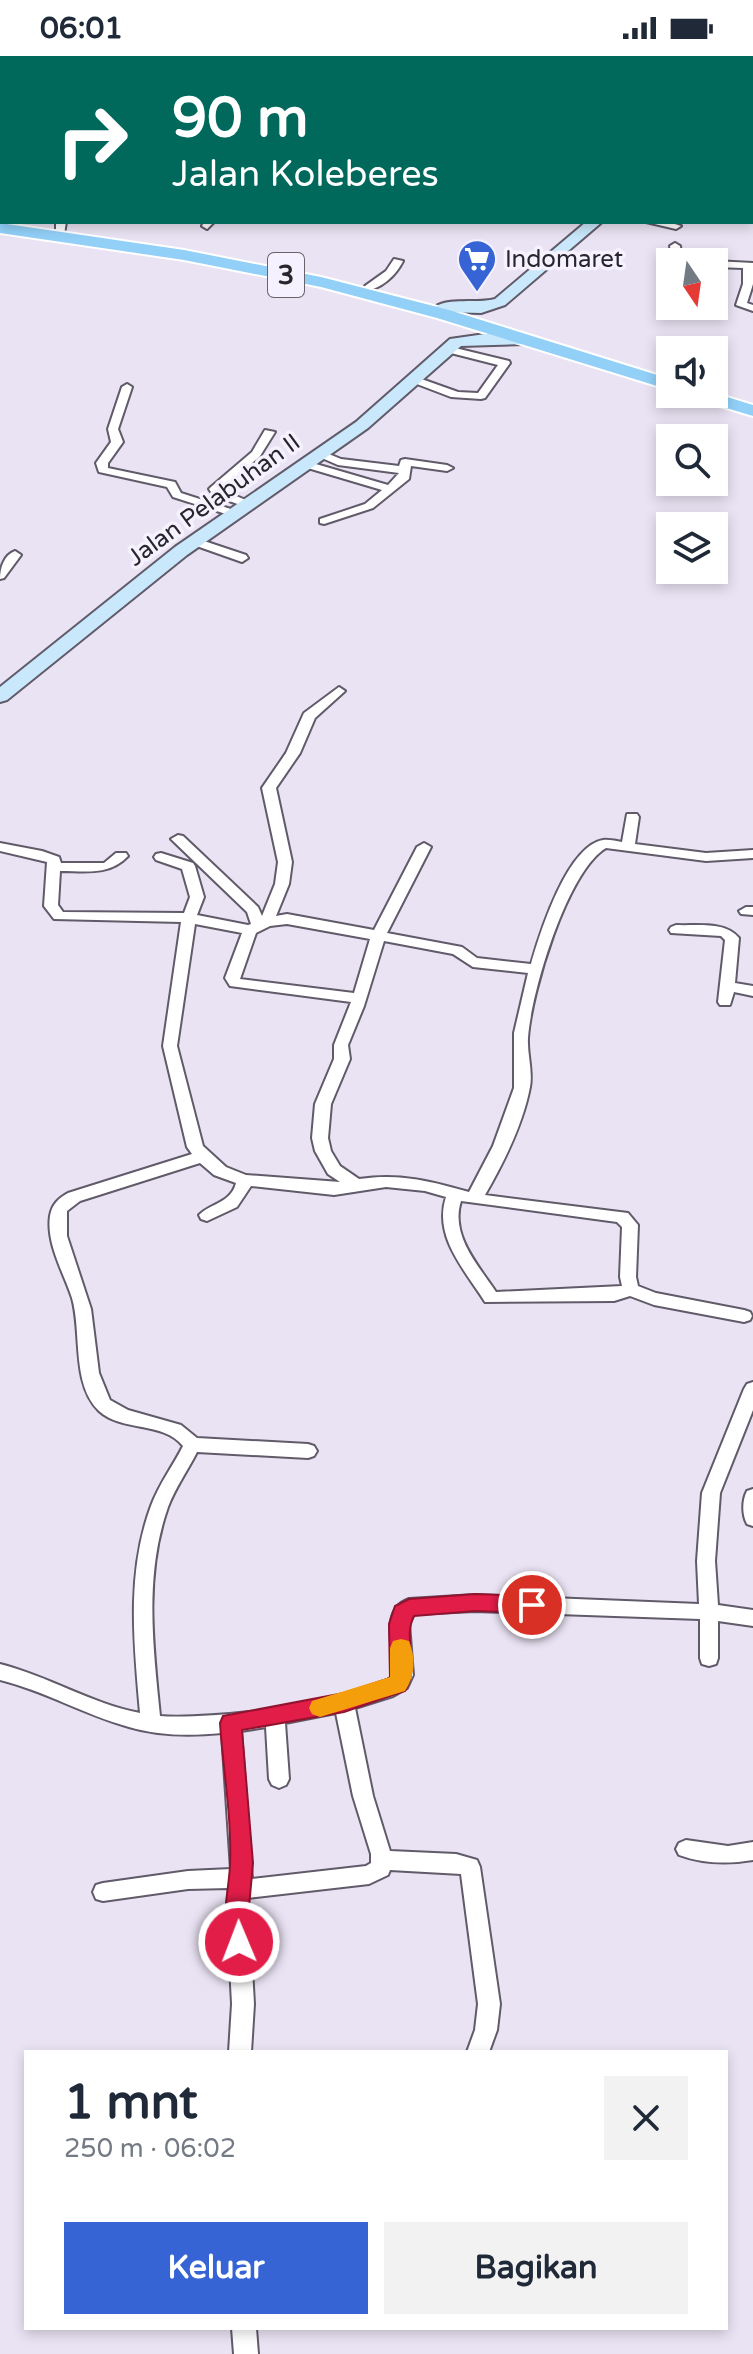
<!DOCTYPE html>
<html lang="id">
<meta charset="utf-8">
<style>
body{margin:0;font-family:"Varela Round",sans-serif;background:#f2f2f3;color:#1f2937;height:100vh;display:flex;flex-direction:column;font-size:30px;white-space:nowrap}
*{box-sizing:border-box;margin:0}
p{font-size:26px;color:#747a83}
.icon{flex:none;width:44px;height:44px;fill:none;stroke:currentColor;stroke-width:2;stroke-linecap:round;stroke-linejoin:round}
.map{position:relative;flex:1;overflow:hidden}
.side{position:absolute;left:24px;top:1994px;width:704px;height:280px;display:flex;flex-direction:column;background:#fff;border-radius:0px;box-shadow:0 4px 12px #0003}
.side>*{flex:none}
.guide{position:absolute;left:0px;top:0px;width:754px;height:168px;box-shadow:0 4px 12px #0003;background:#00695c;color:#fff;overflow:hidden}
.needle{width:52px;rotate:167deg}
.tools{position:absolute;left:656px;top:192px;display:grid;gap:16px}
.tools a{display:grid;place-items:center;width:72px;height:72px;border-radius:0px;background:#fff;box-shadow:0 4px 12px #0003;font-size:40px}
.pin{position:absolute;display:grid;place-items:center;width:68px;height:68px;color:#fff;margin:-34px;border:4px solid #fff;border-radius:50%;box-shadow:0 2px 8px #0007}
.me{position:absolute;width:88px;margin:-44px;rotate:359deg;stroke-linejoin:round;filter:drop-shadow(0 0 6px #0008)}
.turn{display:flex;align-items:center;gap:28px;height:168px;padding:0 40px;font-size:36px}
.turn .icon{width:104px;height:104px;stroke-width:2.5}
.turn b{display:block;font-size:56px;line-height:68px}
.round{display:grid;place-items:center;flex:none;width:84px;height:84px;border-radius:0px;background:#f2f2f3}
.head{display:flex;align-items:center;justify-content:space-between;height:136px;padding:0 40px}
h1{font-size:48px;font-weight:700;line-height:60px}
.button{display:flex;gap:16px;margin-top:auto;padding:16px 40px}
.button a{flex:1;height:92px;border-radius:0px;background:#3664d4;color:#fff;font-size:32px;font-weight:700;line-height:92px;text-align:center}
.button a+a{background:#f2f2f3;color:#1f2937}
.status{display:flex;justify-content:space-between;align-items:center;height:56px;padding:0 40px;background:#fff;direction:ltr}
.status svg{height:22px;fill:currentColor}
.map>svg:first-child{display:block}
</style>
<div class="status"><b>06:01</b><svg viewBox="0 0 49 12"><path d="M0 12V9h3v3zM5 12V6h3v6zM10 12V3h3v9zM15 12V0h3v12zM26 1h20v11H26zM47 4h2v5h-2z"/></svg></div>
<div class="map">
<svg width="753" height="2298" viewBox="0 0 753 2298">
<rect width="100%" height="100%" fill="#eae3f4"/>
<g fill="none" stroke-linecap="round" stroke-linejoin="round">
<defs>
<path id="minor" d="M 284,0 L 292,0 L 292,2 L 284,2 Z
M 2,22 L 2,28 L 0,29 L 0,23 Z
M 0,34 L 2,35 L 0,53 Z
M 0,98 L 2,98 L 2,104 L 0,104 Z
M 56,166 L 66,166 L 64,178 L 56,176 Z
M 204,166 L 214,166 L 207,173 L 202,170 Z
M 646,166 L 669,166 L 681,170 L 676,173 Z
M 675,187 L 680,190 L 682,206 L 672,206 L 670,190 Z
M 394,203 L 403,205 C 396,219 381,234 365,234 L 365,230 L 386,215 Z
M 710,206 L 714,205 L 753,207 L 753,228 L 747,247 L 753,249 L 753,255 L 736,249 L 743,228 L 743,212 L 714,211 L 714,206 Z
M 447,290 L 509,305 L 510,307 L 485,342 L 481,343 L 451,341 L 409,325 L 408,323 L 413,320 L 458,336 L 478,337 L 498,309 L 443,295 L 442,293 Z
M 127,328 L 132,331 L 118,373 L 123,386 L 108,407 L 108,412 L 175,426 L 181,437 L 237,455 L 237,459 L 229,459 L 173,441 L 167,431 L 99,416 L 96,407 L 111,386 L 108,373 L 122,331 Z
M 265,374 L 275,376 L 260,400 L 221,434 L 251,446 L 251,450 L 243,450 L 213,439 L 209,433 L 211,431 L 252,396 Z
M 319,394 L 341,403 L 399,410 L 401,404 L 405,403 L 447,409 L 453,412 L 447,415 L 411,410 L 409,423 L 373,452 L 324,468 L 320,467 L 320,463 L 365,448 L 382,434 L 301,410 L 301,406 L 309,406 L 388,429 L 399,417 L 338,409 L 315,399 L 315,395 Z
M 195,482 L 246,499 L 248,502 L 242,506 L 191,488 L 189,486 Z
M 15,495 L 21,499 L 4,522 L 0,523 C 0,512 4,499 15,495 Z
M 339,631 L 345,635 L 315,662 L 300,697 L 276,732 L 292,806 L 289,828 L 276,860 L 287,858 L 374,874 L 417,791 L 424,787 L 431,791 L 387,877 L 462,891 L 477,902 L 531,908 C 540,877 567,790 603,784 C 608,783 616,785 622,786 L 627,758 L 637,758 L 639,761 L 635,788 L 706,797 L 753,794 L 753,802 L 706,805 L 606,792 C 567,815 531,937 528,982 C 527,998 533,1015 530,1031 C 523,1068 504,1106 485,1139 L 628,1157 L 638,1169 L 636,1221 L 638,1230 L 656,1237 L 744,1254 L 750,1256 L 752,1260 L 750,1264 L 744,1266 L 654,1249 L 630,1240 L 614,1245 L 485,1246 C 465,1214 433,1181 446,1141 L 425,1135 L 386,1131 L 334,1139 L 251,1130 L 237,1151 L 207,1165 L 201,1163 L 199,1159 C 211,1147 231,1147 236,1127 L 214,1119 L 200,1107 L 80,1145 L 67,1155 L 67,1180 L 91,1253 L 99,1317 L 110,1344 L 128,1354 L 181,1369 L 197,1382 L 308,1388 L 314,1390 L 317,1395 L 314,1400 L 308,1402 L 197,1396 C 188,1414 175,1432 168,1451 C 144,1519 153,1590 160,1660 C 205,1664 363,1648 394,1619 C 395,1595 378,1554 409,1543 L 475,1539 L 699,1548 L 697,1505 L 702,1437 L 744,1333 L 747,1328 L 753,1326 L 753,1354 L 720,1437 L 715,1505 L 718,1549 L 753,1554 L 753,1570 L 718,1565 L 718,1602 L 716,1608 L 709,1610 L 702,1608 L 700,1602 L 700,1563 L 475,1555 L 414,1558 L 409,1568 L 413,1619 L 407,1632 L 393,1640 L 355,1652 L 373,1740 L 390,1795 L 456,1798 L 477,1804 L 480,1811 L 500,1948 L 497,1974 L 489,1996 L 467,1996 L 475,1974 L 478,1948 L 461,1818 L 390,1814 L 388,1819 L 369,1828 L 248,1842 L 254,1948 L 251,1996 L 229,1996 L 232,1948 L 227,1851 L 229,1832 L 188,1833 L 103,1845 L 96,1843 L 93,1836 L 96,1829 L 103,1827 L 188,1815 L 231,1813 L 222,1677 C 191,1680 159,1680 129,1671 C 85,1659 45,1635 0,1624 L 0,1608 C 48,1620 92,1648 140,1657 C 134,1588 126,1517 151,1450 C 159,1428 173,1410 183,1390 C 163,1365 122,1376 99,1355 C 71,1328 82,1276 72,1242 C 64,1217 46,1188 50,1160 C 52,1148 59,1142 68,1137 L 192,1098 L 187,1091 L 163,990 L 181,866 L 54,863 L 44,850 L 47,806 L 0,795 L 0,787 L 42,795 L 59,801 L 61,807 L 104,807 L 116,797 L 126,797 L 128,800 C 109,820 86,815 60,815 L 58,849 L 63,856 L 184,857 L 190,841 L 182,813 L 156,804 L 154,801 L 156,798 L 161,797 L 193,807 L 195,810 L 204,841 L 197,859 L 248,869 L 251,868 L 247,856 L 171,783 L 178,779 L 183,780 L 258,851 L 262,860 L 275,828 L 278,806 L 262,732 L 286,697 L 304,657 ZM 195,868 L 242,877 L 225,922 L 230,930 L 351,946 L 334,989 L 334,1003 L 315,1048 L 312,1082 L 315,1095 L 328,1118 L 340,1126 L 246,1119 L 226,1111 L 203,1090 L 177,990 ZM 287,868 L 370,883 L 354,937 L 240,923 L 256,877 L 270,870 ZM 384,885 L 453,898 L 473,911 L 528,917 L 514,977 L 514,1032 L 493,1090 L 469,1136 C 430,1125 400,1117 359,1123 L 340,1110 L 331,1095 L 328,1082 L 331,1048 L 350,1003 L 348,989 L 364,950 ZM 461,1145 L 617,1166 L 622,1171 L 620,1221 L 622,1230 L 496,1236 C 478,1209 450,1179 461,1145 ZM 336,1657 L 353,1740 L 371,1798 L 371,1807 L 366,1810 L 252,1823 L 241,1675 L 266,1671 L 269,1723 L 272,1729 L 279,1732 L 286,1729 L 289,1723 L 285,1667 Z
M 746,851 L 753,851 L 753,859 L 741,858 L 739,855 Z
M 676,869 C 697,870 725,865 739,882 L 735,927 L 753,930 L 753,940 L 734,936 L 730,949 L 720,949 L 718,946 L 725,884 L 721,880 L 671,877 L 669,874 L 671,871 Z
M 753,1433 L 753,1470 L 747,1468 C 742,1459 742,1444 747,1435 Z
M 686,1784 L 728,1790 L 753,1786 L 753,1804 C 729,1808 703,1808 679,1799 L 676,1793 L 679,1787 Z
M 232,2272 L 256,2272 L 258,2298 L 234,2298 Z"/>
<path id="secondary" d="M 753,25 L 753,34 L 752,34 L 752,25 Z
M 586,166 L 602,166 L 505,249 L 481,257 L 443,256 L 435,251 C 449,241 477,248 495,243 Z
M 492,277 L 525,278 L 533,283 L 525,288 L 461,290 L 368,372 L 187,499 L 7,644 L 0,646 L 0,631 L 175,491 L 356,366 L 450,283 Z"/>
<path id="primary" d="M 0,167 L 184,194 L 321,221 L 449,254 L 670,323 L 670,334 L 437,262 L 321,231 L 184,204 L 0,177 Z
M 714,337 L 753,349 L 753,360 L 693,342 L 690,338 Z"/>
</defs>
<use href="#minor" stroke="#605a69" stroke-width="4"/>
<use href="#secondary" stroke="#605a69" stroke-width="4"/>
<use href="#primary" stroke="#fff" stroke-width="4"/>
<use href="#minor" fill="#fff" fill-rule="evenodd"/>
<use href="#secondary" fill="#c9e8fb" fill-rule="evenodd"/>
<use href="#primary" fill="#92d0f8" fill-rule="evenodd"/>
</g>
<path fill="#e11d48" stroke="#92132f" stroke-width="2" d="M 475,1538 L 532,1540 L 540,1542 L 543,1549 L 540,1555 L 532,1557 L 475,1555 L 414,1560 C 402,1583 421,1609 405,1635 L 344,1656 L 242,1674 L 253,1807 L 249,1851 L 250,1886 L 247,1894 L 239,1897 L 230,1894 C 219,1868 229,1836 230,1809 C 232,1762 223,1713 220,1667 L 223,1660 L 344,1637 L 390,1622 L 389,1568 L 395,1550 L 409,1543 Z"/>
<path fill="#f59e0b" d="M 401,1583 L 409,1585 C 416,1602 415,1620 405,1635 L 320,1661 L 312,1658 L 309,1652 L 312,1645 L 390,1621 L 390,1592 L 393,1585 Z"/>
<defs>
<symbol id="supermarket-pin" viewBox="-11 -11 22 30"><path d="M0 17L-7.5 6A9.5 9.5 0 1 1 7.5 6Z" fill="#3664d4" stroke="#f6f1ff"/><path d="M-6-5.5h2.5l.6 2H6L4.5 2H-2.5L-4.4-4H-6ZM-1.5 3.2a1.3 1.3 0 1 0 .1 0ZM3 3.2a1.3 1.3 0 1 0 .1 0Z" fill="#fff"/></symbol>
</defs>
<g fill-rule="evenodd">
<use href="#supermarket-pin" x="455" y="181" width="44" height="60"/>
</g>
<g text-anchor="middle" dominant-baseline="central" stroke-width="7" stroke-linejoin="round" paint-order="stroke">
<g font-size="24" fill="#28262c" stroke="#f6f1ff" text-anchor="start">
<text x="505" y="203">Indomaret</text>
</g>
<g font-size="24" fill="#28262c" stroke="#f6f1ff">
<text transform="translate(214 444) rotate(-36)">Jalan Pelabuhan II</text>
</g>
<rect fill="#f6f1ff" stroke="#66636b" stroke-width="2" x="268" y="197" width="36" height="44" rx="6"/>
<g font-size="26" font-weight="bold" fill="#28262c">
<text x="286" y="219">3</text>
</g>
</g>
</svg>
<div class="tools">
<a><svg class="needle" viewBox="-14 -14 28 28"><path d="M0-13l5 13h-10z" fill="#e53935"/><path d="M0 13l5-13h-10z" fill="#747a83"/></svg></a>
<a><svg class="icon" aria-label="sound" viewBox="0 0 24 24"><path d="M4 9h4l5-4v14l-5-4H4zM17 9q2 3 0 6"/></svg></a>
<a><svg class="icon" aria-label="search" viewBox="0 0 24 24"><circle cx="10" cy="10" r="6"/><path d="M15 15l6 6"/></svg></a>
<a><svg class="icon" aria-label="layers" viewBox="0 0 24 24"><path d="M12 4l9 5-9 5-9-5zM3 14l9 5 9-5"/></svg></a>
</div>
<div class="pin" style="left:532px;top:1549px;background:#d93025"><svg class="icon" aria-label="arrive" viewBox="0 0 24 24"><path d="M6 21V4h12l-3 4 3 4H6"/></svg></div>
<svg class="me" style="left:239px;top:1886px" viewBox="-20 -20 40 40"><circle r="17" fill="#e11d48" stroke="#fff" stroke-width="3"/><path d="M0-11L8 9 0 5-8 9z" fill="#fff"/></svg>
<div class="guide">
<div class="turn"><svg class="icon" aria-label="right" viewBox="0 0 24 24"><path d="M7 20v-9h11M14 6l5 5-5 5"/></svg><div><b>90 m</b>Jalan Koleberes</div></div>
</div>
<section class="side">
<div class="head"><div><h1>1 mnt</h1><p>250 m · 06:02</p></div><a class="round"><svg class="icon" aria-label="close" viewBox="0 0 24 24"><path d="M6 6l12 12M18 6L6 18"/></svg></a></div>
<div class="button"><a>Keluar</a><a>Bagikan</a></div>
</section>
</div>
